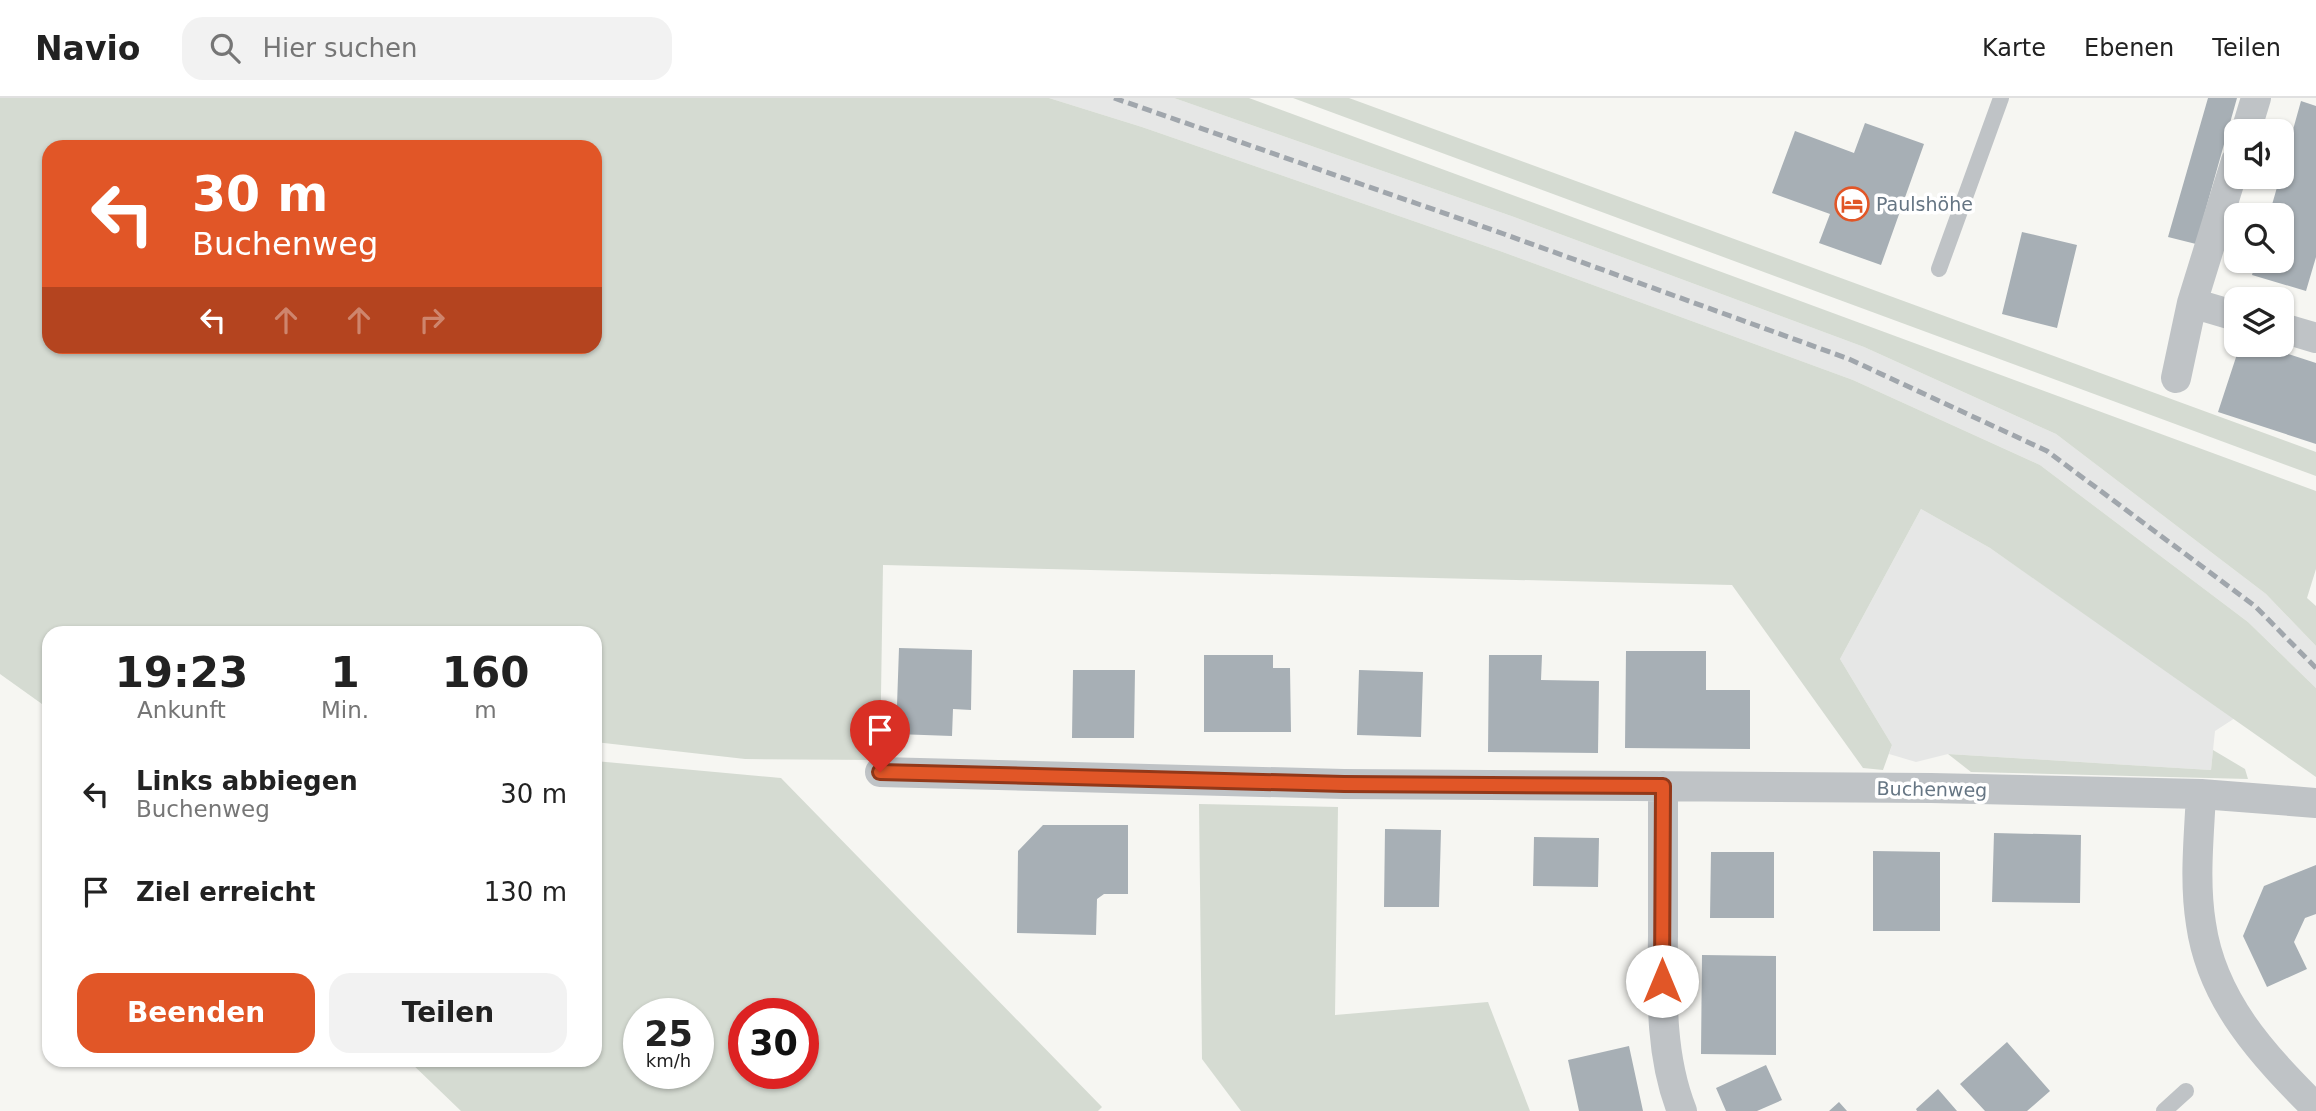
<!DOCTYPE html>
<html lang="de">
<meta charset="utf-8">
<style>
body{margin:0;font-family:"DejaVu Sans",sans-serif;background:#f2f2f2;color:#222;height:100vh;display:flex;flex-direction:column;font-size:26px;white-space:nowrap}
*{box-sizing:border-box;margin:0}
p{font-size:23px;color:#767676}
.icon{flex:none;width:38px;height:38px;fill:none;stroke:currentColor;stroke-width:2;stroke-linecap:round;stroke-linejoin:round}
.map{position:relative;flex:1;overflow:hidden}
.side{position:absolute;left:42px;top:528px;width:560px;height:441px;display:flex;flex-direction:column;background:#fff;border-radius:21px;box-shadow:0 2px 5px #0004}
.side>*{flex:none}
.guide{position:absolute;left:42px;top:42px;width:560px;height:214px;border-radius:21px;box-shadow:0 2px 5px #0004;background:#e15627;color:#fff;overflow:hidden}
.tools{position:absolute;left:2224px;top:21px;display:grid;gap:14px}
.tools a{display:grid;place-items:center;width:70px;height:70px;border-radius:14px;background:#fff;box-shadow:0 2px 5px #0004;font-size:35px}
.speed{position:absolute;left:623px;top:900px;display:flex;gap:14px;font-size:35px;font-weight:700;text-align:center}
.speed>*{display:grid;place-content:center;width:91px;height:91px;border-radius:50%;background:#fff;box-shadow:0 2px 5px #0004;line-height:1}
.speed small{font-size:18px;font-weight:400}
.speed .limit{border:10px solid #d22;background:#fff;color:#111}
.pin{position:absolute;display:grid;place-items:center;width:60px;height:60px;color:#fff;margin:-72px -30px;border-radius:50% 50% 50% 0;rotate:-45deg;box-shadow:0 0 7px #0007}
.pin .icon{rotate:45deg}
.me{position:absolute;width:77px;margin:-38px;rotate:0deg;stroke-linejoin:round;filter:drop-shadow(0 0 5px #0008)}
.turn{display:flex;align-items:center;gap:24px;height:147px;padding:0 35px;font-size:32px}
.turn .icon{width:91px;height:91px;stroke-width:2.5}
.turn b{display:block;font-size:49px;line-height:60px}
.lanes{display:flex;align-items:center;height:66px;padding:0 35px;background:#0003;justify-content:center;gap:35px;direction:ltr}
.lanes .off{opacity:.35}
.eta{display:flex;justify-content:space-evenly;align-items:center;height:119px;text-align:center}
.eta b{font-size:42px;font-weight:800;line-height:49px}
.button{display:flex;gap:14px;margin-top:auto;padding:14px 35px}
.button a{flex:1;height:80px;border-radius:21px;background:#e15627;color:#fff;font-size:28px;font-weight:800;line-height:80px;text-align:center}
.button a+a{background:#f2f2f2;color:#222}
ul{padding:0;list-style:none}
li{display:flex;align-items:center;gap:21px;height:98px;padding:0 35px}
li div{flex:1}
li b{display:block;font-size:26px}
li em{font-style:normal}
header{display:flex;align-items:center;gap:42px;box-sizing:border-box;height:98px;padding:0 35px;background:#fff;border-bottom:2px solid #e0e0e0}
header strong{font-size:33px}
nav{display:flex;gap:38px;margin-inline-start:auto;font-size:24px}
.search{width:490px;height:63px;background:#f2f2f2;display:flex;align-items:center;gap:18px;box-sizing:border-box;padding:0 24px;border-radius:21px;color:#767676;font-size:26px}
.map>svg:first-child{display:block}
</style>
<header>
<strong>Navio</strong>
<div class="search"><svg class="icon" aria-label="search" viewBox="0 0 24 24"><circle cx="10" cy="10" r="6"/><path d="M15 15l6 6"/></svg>Hier suchen</div>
<nav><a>Karte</a><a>Ebenen</a><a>Teilen</a></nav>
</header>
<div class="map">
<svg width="2316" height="1013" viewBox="0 0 2316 1013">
<rect width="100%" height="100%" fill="#f6f6f2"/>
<path fill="#e6e7e6" d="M 1049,0 L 1174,0 L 1514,119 L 1864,249 L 2056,336 L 2266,496 L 2316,548 L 2316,590 L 2248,524 L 2040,367 L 1853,282 L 1500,153 L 1142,29 Z
M 1921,411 L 1990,450 L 2235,620 L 2215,633 L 2211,672 L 1948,656 L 1916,664 L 1889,656 L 1892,647 L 1840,561 Z"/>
<path fill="#d5dbd2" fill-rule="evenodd" d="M 0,0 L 1049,0 L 1142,29 L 1500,153 L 1853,282 L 2040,367 L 2248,524 L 2316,590 L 2316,679 L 1990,450 L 1921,411 L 1840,561 L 1892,647 L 1883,672 L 1863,670 L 1732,487 L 883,467 L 880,662 L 745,661 L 595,644 L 595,536 L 49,536 L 49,611 L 0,576 ZM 49,49 L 595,49 L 595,248 L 49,248 Z
M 1174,0 L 1249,0 L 2316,393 L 2316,471 L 2307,500 L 2316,508 L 2316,548 L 2266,496 L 2056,336 L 1864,249 L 1514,119 Z
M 1293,0 L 1349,0 L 2316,354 L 2316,378 Z
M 2213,652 L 2245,671 L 2248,681 L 1971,674 L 1948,656 L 2211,672 Z
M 595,663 L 781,680 L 1102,1009 L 1098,1013 L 461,1013 L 409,963 L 595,962 ZM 639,915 L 698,915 L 698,975 L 639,975 ZM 744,915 L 803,915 L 803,975 L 744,975 Z
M 1199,706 L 1338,709 L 1335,917 L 1488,904 L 1530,1013 L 1241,1013 L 1202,961 Z"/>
<path fill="#a7afb5" d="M 2208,0 L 2237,0 L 2196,146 L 2168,139 Z
M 2301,3 L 2316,8 L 2316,159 L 2306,193 L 2252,177 L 2256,163 L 2282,163 L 2282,117 L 2269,117 L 2280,79 L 2282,79 L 2282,71 Z
M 1865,25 L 1924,46 L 1881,167 L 1819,145 L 1830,116 L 1772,95 L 1795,33 L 1854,55 Z
M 2022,134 L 2077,147 L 2057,230 L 2002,216 Z
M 2240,247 L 2260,247 L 2316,265 L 2316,346 L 2218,314 Z
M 899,550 L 972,552 L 971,612 L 953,611 L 952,638 L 896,636 Z
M 1626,553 L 1706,553 L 1706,592 L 1750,592 L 1750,651 L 1625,650 Z
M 1204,557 L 1273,557 L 1273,570 L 1290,570 L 1291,634 L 1204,634 Z
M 1489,557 L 1542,557 L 1541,582 L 1599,583 L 1598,655 L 1488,654 Z
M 1073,572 L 1135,572 L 1134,640 L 1072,640 Z
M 1359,572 L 1423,574 L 1421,639 L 1357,637 Z
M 1043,727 L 1128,727 L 1128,796 L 1104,796 L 1097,801 L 1096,837 L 1017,835 L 1018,753 Z
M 1385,731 L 1441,732 L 1439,809 L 1384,809 Z
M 1994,735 L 2081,737 L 2080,805 L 1992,804 Z
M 1534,739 L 1599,740 L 1598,789 L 1533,788 Z
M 1873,753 L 1940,754 L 1940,833 L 1873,833 Z
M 1711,754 L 1774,754 L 1774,820 L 1710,820 Z
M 2316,767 L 2316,816 L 2305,820 L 2294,844 L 2307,871 L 2267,889 L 2243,838 L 2264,788 Z
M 1702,857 L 1776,858 L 1776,957 L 1701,956 Z
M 2007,944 L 2050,993 L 2027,1013 L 1985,1013 L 1960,986 Z
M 1629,948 L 1643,1013 L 1579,1013 L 1568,962 Z
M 1766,967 L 1782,1002 L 1757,1013 L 1726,1013 L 1716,990 Z
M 1938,991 L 1957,1013 L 1917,1013 L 1916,1011 Z
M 1839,1004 L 1847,1013 L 1829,1013 Z"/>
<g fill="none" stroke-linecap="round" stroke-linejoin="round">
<path stroke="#bfc3c6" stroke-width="16" d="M 1939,171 L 2001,0
M 2164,1013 L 2186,993"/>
<path stroke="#bfc3c6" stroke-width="30" d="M 2246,33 L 2256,0
M 2192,205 L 2236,218
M 2282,230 L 2316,240
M 2176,280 L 2192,205 L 2236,63
M 880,674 L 1344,686 L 1931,690 L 2201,696 L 2316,705
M 1663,688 C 1663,738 1663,788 1663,838 C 1662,896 1660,958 1682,1013
M 2201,696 C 2199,739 2194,783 2201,826 C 2212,903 2263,957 2316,1010"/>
<path stroke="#a0a6ac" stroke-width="5" stroke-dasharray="10 5" stroke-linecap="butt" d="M 1114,0 L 1504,136 L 1849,261 L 2047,353 L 2255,508 L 2316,570"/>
</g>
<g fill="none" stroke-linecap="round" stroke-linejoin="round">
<defs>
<path id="route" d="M 880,674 L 1344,686 L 1663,688 L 1662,883"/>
</defs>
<use href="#route" stroke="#923819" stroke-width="18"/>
<use href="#route" stroke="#e15627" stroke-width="12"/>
</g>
<defs>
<symbol id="hotel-ring" viewBox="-11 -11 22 22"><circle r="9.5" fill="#fff" stroke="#e15627" stroke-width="1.5"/><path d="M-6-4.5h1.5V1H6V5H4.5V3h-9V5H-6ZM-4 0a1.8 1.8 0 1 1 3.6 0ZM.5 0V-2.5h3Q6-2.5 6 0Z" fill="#e15627"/></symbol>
</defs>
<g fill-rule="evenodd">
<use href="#hotel-ring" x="1833" y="87" width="38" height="38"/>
</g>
<g text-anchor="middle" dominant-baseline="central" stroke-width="7" stroke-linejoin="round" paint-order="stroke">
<g font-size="19" fill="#657583" stroke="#fff" text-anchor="start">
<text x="1876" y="106">Paulshöhe</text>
</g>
<g font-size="19" fill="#657583" stroke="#fff">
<text transform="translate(1932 691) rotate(1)">Buchenweg</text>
</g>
</g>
</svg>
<div class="tools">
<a><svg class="icon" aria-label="sound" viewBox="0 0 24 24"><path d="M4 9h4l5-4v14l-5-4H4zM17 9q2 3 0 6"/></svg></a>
<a><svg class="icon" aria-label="search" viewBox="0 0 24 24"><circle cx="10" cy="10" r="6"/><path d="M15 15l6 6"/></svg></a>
<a><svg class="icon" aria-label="layers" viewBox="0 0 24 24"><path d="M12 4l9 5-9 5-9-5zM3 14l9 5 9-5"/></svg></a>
</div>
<div class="speed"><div>25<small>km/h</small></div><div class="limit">30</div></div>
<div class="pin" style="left:880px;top:674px;background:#d93025"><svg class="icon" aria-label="arrive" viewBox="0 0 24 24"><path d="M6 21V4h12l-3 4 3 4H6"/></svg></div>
<svg class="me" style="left:1662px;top:883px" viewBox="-20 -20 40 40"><circle r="19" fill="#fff"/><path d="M0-13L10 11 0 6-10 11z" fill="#e15627"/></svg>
<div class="guide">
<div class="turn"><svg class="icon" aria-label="left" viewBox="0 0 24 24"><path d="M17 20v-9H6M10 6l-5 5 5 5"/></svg><div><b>30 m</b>Buchenweg</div></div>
<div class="lanes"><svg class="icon" aria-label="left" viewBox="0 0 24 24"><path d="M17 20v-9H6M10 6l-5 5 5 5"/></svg><svg class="icon off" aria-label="ahead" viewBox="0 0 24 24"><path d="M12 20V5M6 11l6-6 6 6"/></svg><svg class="icon off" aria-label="ahead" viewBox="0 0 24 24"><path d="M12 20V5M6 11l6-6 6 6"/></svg><svg class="icon off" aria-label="right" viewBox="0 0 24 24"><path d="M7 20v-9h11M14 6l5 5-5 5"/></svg></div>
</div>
<section class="side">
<div class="eta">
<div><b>19:23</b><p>Ankunft</p></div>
<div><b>1</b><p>Min.</p></div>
<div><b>160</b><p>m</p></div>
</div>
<ul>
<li><svg class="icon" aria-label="left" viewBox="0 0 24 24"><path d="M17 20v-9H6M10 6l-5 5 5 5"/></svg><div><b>Links abbiegen</b><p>Buchenweg</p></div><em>30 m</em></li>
<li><svg class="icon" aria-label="arrive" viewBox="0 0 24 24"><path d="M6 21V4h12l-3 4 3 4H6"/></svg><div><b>Ziel erreicht</b></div><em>130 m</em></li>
</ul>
<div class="button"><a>Beenden</a><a>Teilen</a></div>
</section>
</div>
